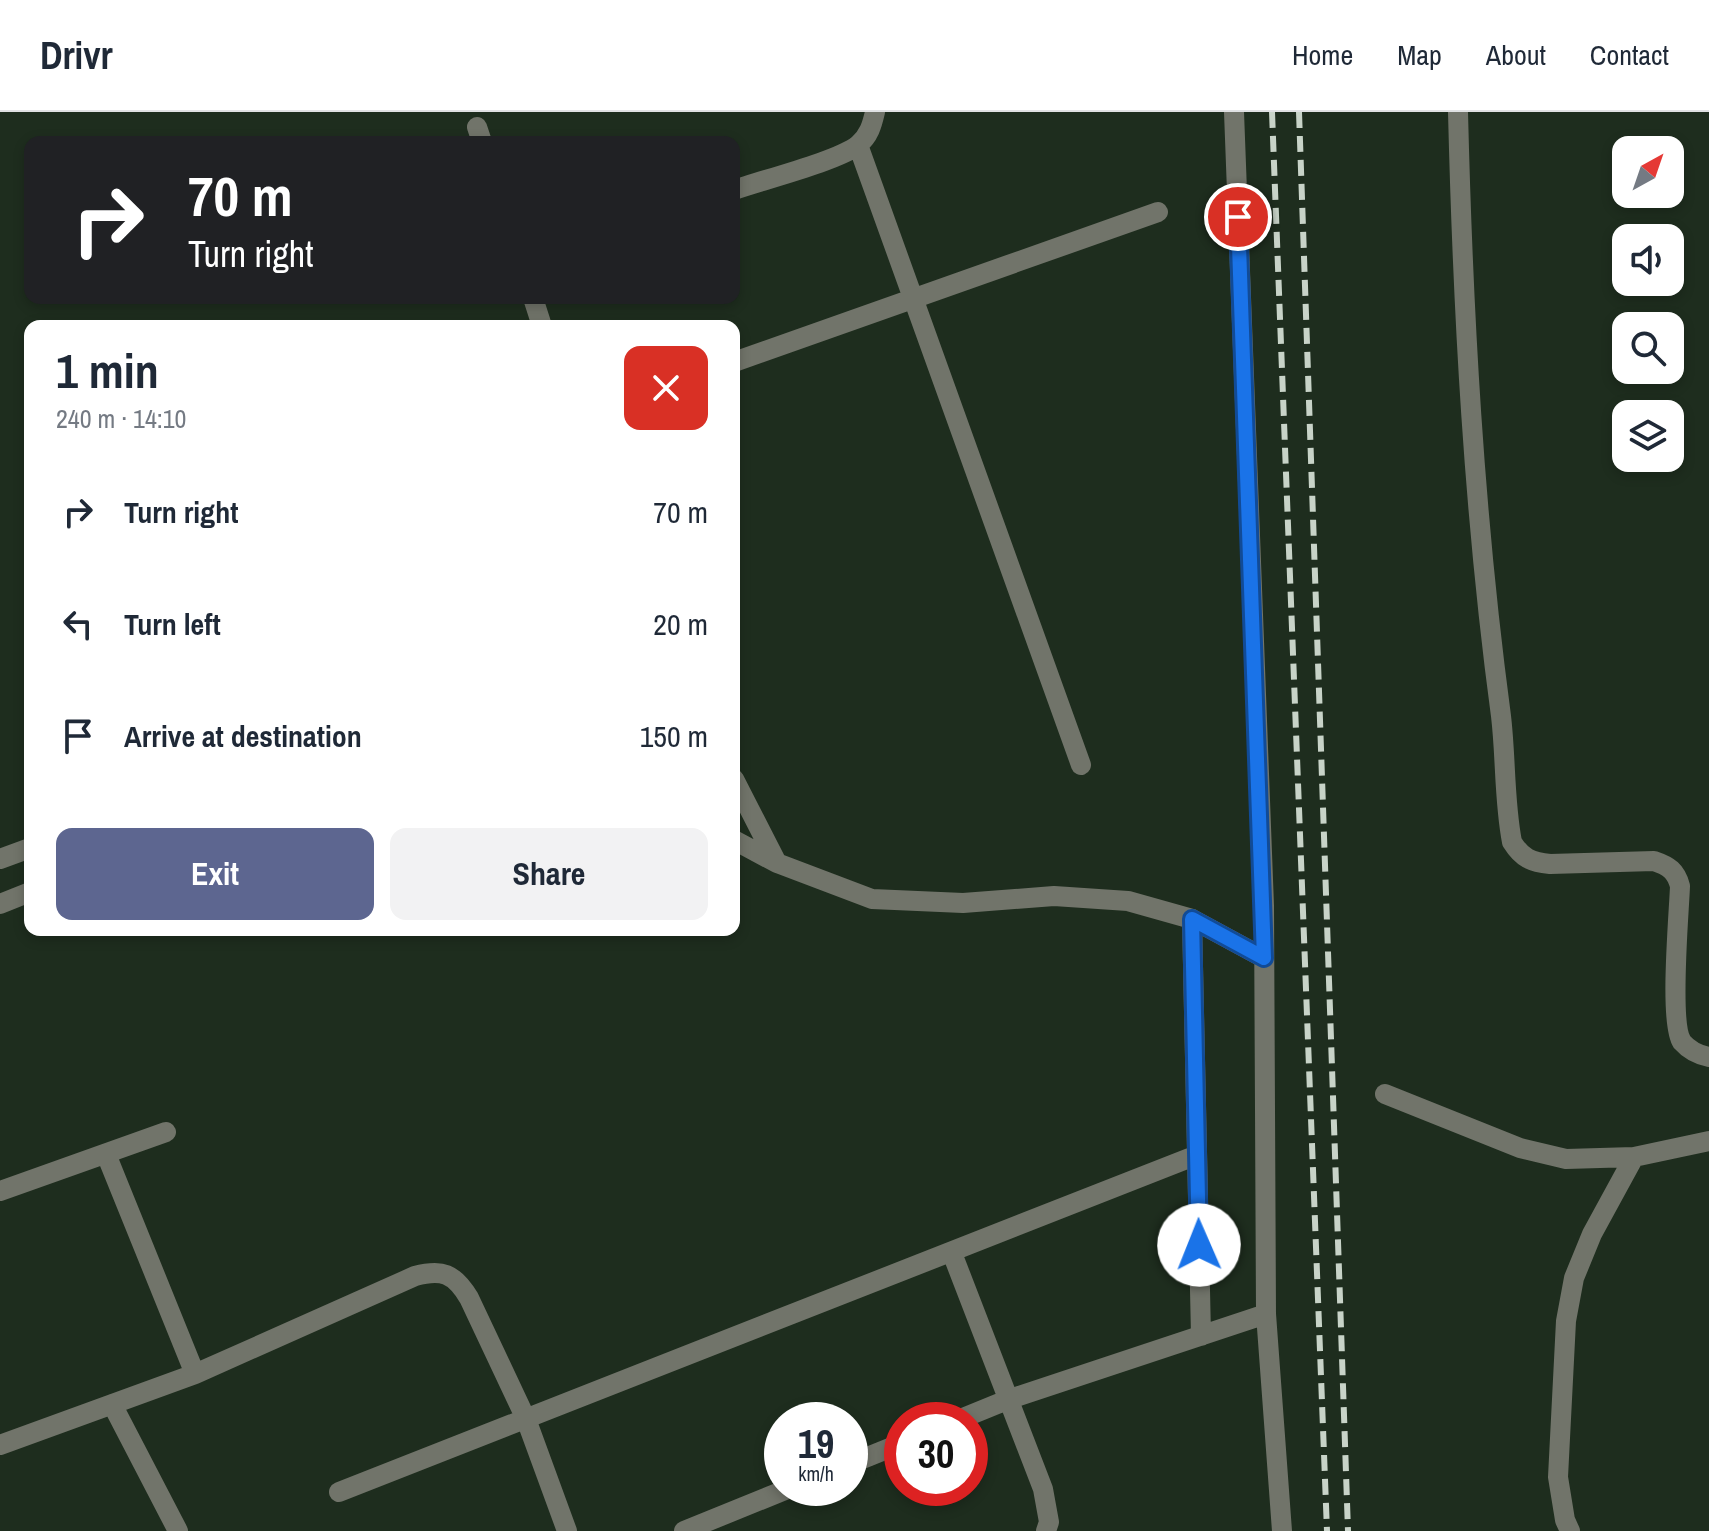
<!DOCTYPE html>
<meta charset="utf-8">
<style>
body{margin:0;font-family:"Archivo Narrow",sans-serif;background:#f2f2f3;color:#1f2937;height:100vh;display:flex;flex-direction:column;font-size:30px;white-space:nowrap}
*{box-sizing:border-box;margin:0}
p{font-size:26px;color:#747a83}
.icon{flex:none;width:44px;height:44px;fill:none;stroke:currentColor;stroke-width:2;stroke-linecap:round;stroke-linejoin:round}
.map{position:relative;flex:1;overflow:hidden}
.sheet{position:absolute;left:24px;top:208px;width:716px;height:616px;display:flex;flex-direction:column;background:#fff;border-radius:16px;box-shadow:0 4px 12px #0003}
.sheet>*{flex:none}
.hud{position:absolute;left:24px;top:24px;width:716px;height:168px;border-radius:16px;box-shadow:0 4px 12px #0003;background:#202124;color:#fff;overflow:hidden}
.needle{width:52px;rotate:40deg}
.buttons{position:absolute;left:1612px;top:24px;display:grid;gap:16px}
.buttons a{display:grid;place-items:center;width:72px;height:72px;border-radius:16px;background:#fff;box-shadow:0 4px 12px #0003;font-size:40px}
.speed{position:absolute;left:764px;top:1290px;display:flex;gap:16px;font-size:40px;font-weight:700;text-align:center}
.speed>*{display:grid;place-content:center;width:104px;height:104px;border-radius:50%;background:#fff;box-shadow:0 4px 12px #0003;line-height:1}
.speed small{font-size:20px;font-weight:400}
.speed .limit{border:12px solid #d22;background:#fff;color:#111}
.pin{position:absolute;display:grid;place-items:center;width:68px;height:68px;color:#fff;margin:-34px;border:4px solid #fff;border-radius:50%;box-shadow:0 2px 8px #0007}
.me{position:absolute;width:88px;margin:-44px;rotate:359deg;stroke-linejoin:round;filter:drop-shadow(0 0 6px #0008)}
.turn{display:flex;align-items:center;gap:28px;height:168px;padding:0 32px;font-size:36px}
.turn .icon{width:104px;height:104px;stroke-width:2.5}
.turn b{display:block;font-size:56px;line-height:68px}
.round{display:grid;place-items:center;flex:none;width:84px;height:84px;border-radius:16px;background:#f2f2f3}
.overview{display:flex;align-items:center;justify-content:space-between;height:136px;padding:0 32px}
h1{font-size:48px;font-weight:700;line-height:60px}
.cta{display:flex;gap:16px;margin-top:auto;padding:16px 32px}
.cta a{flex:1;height:92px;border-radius:16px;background:#5d6690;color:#fff;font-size:32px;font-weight:700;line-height:92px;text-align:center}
.cta a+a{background:#f2f2f3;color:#1f2937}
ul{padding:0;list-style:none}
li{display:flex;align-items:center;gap:24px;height:112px;padding:0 32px}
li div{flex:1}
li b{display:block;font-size:30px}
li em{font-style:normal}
header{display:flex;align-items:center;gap:48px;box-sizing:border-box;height:112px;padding:0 40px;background:#fff;border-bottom:2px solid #e0e1e3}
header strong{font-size:38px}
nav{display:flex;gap:44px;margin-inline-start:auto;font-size:28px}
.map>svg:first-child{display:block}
</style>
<header>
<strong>Drivr</strong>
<nav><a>Home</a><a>Map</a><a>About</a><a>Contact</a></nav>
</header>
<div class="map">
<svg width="1709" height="1419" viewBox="0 0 1709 1419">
<rect width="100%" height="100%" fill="#1e2d1e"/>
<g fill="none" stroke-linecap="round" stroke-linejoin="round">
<path stroke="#71746a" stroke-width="20" d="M 1234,0 L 1264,794 L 1266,1202 L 1282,1419
M 1458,0 C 1463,202 1474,403 1501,604 C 1506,646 1504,689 1512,730 C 1522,746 1531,750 1550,752 L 1654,749 C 1669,754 1676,759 1680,774 C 1679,802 1669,911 1682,930 C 1689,938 1699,943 1709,945
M 477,15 L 482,30
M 858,33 L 1081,653
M 734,78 C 762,68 838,49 858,33 C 869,24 872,13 875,0
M 533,186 L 542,214
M 734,250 L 1158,100
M 734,667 L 777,751
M 734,728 L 777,751 L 872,787 L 963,791 L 1054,784 L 1128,789 L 1192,807 L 1264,846
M 0,747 L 30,736
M 0,792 L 30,780
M 1192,807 L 1201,1224
M 1385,982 L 1520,1036 L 1566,1047 L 1634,1045 L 1709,1029
M 0,1079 L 166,1020
M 952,1141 L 1043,1377 L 1049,1410 L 1046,1419
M 195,1262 L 415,1164 C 442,1157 454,1161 469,1186 L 526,1307 L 567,1419
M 112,1292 L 178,1419
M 958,1308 L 1007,1288 L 1266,1202
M 0,1333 L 195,1262 L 106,1042
M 850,1352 L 902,1331
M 339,1380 L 1197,1043
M 684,1419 L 790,1376
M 1570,1419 L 1565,1408 L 1558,1365 L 1566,1209 L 1574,1166 L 1592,1122 L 1634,1045"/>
<path stroke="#c8d3c8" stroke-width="6" stroke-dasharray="16 8" stroke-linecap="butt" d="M 1272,0 L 1327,1419
M 1299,0 L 1348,1419"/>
</g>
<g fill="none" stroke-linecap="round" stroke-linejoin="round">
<defs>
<path id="route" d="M 1199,1133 L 1192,807 L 1264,846 L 1238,105"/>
</defs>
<use href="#route" stroke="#114b97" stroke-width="20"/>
<use href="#route" stroke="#1a73e8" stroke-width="14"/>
</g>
</svg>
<div class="buttons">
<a><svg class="needle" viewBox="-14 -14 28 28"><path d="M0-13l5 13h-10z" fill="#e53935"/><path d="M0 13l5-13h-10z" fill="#747a83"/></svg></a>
<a><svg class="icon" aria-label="sound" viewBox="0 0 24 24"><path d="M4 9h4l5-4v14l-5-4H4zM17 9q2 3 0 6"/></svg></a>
<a><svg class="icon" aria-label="search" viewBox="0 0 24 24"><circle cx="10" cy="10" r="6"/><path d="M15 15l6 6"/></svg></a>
<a><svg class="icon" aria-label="layers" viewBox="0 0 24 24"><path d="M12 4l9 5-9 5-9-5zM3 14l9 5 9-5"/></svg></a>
</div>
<div class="speed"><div>19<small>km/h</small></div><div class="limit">30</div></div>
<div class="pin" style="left:1238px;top:105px;background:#d93025"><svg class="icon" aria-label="arrive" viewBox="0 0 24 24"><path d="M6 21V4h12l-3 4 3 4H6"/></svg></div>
<svg class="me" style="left:1199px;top:1133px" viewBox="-20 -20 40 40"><circle r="19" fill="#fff"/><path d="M0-13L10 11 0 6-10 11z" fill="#1a73e8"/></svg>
<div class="hud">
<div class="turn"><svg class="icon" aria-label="right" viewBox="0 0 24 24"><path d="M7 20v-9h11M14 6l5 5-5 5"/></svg><div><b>70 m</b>Turn right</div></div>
</div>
<section class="sheet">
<div class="overview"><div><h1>1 min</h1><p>240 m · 14:10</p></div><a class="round" style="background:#d93025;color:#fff"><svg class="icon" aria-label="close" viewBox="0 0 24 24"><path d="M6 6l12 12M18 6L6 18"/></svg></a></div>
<ul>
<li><svg class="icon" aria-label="right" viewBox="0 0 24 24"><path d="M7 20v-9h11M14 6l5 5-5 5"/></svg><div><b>Turn right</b></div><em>70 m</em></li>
<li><svg class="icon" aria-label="left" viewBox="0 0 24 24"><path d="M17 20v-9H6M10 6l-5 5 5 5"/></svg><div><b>Turn left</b></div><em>20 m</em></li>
<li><svg class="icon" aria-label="arrive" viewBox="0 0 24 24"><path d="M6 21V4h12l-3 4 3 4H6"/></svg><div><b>Arrive at destination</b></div><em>150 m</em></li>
</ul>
<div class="cta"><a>Exit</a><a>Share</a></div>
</section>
</div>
